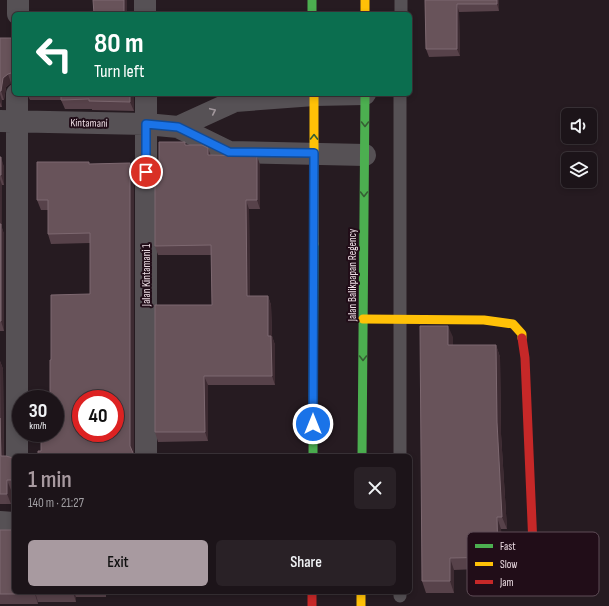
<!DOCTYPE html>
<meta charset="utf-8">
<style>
body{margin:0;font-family:"Sofia Sans Condensed",sans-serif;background:#292126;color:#f1f3f6;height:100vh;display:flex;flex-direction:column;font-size:15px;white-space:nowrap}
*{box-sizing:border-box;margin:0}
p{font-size:13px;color:#a09ea2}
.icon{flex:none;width:22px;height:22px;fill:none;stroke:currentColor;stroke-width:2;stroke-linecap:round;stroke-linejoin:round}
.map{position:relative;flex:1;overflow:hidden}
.drawer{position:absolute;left:12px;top:454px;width:400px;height:140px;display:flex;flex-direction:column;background:#1c1419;border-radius:6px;box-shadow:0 2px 6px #0003,0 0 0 1px #3a3338}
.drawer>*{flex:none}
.banner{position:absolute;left:12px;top:12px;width:400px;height:84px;border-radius:6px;box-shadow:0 2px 6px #0003,0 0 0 1px #3a3338;background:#0b6e4f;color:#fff;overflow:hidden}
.buttons{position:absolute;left:561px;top:108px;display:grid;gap:8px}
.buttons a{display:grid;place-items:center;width:36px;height:36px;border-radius:6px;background:#1c1419;box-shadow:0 2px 6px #0003,0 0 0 1px #3a3338;font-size:20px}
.speed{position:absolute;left:12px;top:390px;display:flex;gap:8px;font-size:20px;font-weight:700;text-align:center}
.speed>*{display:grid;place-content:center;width:52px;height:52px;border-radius:50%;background:#1c1419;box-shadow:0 2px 6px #0003,0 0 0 1px #3a3338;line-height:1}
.speed small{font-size:10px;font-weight:400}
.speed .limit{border:6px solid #d22;background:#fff;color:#111}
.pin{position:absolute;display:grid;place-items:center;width:34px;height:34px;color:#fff;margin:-17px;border:2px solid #fff;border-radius:50%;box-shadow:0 1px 4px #0007}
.me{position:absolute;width:44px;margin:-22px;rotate:0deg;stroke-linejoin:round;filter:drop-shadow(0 0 3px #0008)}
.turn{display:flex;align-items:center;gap:14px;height:84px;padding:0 16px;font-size:18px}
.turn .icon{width:52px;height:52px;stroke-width:2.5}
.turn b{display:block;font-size:28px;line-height:34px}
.round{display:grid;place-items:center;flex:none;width:42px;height:42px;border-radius:6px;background:#292126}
.headline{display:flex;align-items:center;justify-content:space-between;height:68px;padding:0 16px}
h1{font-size:24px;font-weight:600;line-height:30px;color:#a89aa0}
.cta{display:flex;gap:8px;margin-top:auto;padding:8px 16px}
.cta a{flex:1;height:46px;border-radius:6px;background:#a89aa0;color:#111;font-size:16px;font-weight:600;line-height:46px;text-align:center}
.cta a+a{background:#292126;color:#f1f3f6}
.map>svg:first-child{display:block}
</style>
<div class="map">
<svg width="609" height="606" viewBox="0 0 609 606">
<rect width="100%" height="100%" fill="#261b21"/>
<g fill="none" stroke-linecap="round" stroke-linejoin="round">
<path stroke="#565155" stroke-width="13" d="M 401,14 L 401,0
M 400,456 L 400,94
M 400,596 L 400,592"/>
<path stroke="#565155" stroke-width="22" d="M 145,0 L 145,14
M 18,14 L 18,0
M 146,94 L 146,456
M 0,121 L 146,124 L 178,127 L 229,152 L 365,155
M 178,127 L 235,101 L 314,95 L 365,94
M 17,456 L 17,94
M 0,522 L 14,523"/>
<path stroke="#4caf50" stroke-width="9" d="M 312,0 L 312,14
M 313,456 L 314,244
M 362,456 L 365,94"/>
<path stroke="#ffc107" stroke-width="9" d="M 365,0 L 365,14
M 314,244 L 314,94
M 363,319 L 484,320 L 513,324 L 522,334 L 522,338
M 361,592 L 361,606"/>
<path stroke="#c62828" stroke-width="9" d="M 522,338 L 525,358 L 533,546
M 312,592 L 312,606"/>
</g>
<path fill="#57424a" d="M 425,0 L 499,0 L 499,11 L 459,12 L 460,56 L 429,57 L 426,49 Z
M 0,38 L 14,38 L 14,82 L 11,83 L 6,87 L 4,100 L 2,100 L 2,107 L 0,107 Z
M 27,94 L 134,94 L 134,111 L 92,110 L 92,109 L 65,109 L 61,100 L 30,100 Z
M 187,145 L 208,148 L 211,155 L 257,156 L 260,165 L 260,209 L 249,209 L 250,296 L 268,296 L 271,305 L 272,336 L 275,345 L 275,385 L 208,385 L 208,441 L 158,442 L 155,432 L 212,305 L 211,255 L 158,255 L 155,246 Z
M 0,157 L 4,167 L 4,185 L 2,185 L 2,228 L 4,234 L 4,331 L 0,331 Z
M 90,164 L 134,173 L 134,456 L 41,451 L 55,433 L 51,360 L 90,294 L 90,243 L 51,244 L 48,234 L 48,210 L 41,210 L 37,200 Z
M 453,337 L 453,345 L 496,345 L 500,357 L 501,434 L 507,529 L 501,529 L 503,568 L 454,570 L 454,593 L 426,593 L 422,581 Z
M 0,361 L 3,369 L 4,456 L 13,458 L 14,458 L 14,490 L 11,490 L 11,504 L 0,504 Z
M 0,530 L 14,592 L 106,592 L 106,597 L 76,597 L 76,602 L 38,602 L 38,604 L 0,604 Z
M 234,592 L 300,592 L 300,594 L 235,595 Z"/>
<path fill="#3d2b32" d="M 124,0 L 127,0 L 127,14 L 124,14 Z
M 497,0 L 499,0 L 499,11 L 497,4 Z
M 457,4 L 459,12 L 460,56 L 457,49 Z
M 8,74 L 11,83 L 6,87 L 4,100 L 1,91 L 3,78 Z
M 0,94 L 2,100 L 2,107 L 0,102 Z
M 130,94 L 134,94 L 134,111 L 130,102 Z
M 208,148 L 211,157 L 208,155 Z
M 257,156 L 260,165 L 260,209 L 257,200 Z
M 1,157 L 4,167 L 4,185 L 1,175 Z
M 130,163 L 134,173 L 134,456 L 133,456 L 130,446 Z
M 0,179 L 2,185 L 2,228 L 4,234 L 4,331 L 1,321 Z
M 246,200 L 249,209 L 250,305 L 247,296 Z
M 268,296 L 271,305 L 272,336 L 275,345 L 275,385 L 272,376 L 268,336 Z
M 448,326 L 453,337 L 453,357 L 448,345 Z
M 496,345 L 500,357 L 501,434 L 507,529 L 502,517 L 497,422 Z
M 0,361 L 3,369 L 4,466 L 1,456 Z
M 204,376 L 208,385 L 208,441 L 205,432 Z
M 7,480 L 11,490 L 11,504 L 7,494 Z
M 497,517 L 501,529 L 503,568 L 498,557 Z
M 450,558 L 454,570 L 454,593 L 450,581 Z
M 35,592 L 38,602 L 38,604 L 35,594 Z
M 73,592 L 74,592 L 76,597 L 76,602 Z"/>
<path fill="#68535a" stroke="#7d6870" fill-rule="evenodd" d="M 93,0 L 124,0 L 124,14 L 94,14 Z
M 425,0 L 497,0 L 497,4 L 457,4 L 457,49 L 426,49 Z
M 0,38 L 14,38 L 14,72 L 8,74 L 3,78 L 1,91 L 0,91 Z
M 61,94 L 130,94 L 130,102 L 89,101 L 89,99 L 61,100 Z
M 159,142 L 185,142 L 185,145 L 202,145 L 208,148 L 208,155 L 257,156 L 257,200 L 246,200 L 247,296 L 268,296 L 268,336 L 271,336 L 272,376 L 204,376 L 205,432 L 155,432 L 155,305 L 212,305 L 211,245 L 155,246 L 155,163 L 159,163 Z
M 0,157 L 1,157 L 1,175 L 0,175 Z
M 37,162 L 89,162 L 89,164 L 130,163 L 130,446 L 133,453 L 133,456 L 38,456 L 38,451 L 41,451 L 41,433 L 55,433 L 55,399 L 50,399 L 50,360 L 51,360 L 51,295 L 90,294 L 90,233 L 48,234 L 48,200 L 37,200 ZM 81,399 L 115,399 L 115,433 L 81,433 Z
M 0,224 L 1,224 L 1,321 L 0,321 Z
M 420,326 L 448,326 L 448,345 L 496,345 L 497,422 L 502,517 L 497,517 L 498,557 L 450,558 L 450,581 L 422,581 Z
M 0,418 L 1,456 L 6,456 L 13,458 L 14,458 L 14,480 L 7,480 L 7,494 L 0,494 Z
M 0,530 L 14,530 L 14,592 L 73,592 L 35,592 L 35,594 L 0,594 Z"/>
<defs><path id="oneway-chevron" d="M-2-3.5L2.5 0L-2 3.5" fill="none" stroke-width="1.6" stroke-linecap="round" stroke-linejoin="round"/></defs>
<use stroke="#a2989d" href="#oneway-chevron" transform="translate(213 111) rotate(-25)"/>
<g stroke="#365e34">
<use href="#oneway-chevron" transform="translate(365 124) rotate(90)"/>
<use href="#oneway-chevron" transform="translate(314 137) rotate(-89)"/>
<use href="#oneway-chevron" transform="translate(364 194) rotate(90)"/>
<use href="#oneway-chevron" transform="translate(363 358) rotate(90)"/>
</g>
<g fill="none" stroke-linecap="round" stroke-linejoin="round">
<defs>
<path id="route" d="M 146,172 L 146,124 L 178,127 L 229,152 L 314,153 L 313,424"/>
</defs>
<use href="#route" stroke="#114b97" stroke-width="10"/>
<use href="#route" stroke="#1a73e8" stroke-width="7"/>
</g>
<g text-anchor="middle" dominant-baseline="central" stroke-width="4" stroke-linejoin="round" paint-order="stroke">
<g font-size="11" fill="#eedee5" stroke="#210d18">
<text transform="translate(89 123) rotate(1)">Kintamani</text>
<text transform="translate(146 275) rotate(-90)">Jalan Kintamani 1</text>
<text transform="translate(352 275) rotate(-90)">Jalan Balikpapan Regency</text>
</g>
</g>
<rect x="467" y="532" width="132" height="64" rx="6" fill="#210d18" stroke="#5e4c56" stroke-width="1"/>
<rect x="475" y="544" width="18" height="4" fill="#4caf50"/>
<rect x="475" y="562" width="18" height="4" fill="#ffc107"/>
<rect x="475" y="580" width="18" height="4" fill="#c62828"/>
<g font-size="11" fill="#eedee5">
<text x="500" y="550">Fast</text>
<text x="500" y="568">Slow</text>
<text x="500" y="586">Jam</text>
</g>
</svg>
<div class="buttons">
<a><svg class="icon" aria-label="sound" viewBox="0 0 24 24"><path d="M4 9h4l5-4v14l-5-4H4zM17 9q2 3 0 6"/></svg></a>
<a><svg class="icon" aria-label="layers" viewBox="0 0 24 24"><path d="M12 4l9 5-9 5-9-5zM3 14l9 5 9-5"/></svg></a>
</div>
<div class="speed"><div>30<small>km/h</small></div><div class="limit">40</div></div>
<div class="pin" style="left:146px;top:172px;background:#d93025"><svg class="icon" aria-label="arrive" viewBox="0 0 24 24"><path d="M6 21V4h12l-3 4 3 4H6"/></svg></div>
<svg class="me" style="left:313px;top:424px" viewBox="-20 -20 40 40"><circle r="17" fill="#1a73e8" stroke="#fff" stroke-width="3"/><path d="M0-11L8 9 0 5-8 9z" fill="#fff"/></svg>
<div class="banner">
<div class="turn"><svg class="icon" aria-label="left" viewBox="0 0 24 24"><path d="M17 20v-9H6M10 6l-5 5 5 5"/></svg><div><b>80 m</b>Turn left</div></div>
</div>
<section class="drawer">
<div class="headline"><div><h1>1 min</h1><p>140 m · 21:27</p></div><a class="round"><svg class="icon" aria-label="close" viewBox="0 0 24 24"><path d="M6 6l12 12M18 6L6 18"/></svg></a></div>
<div class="cta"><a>Exit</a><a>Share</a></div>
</section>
</div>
